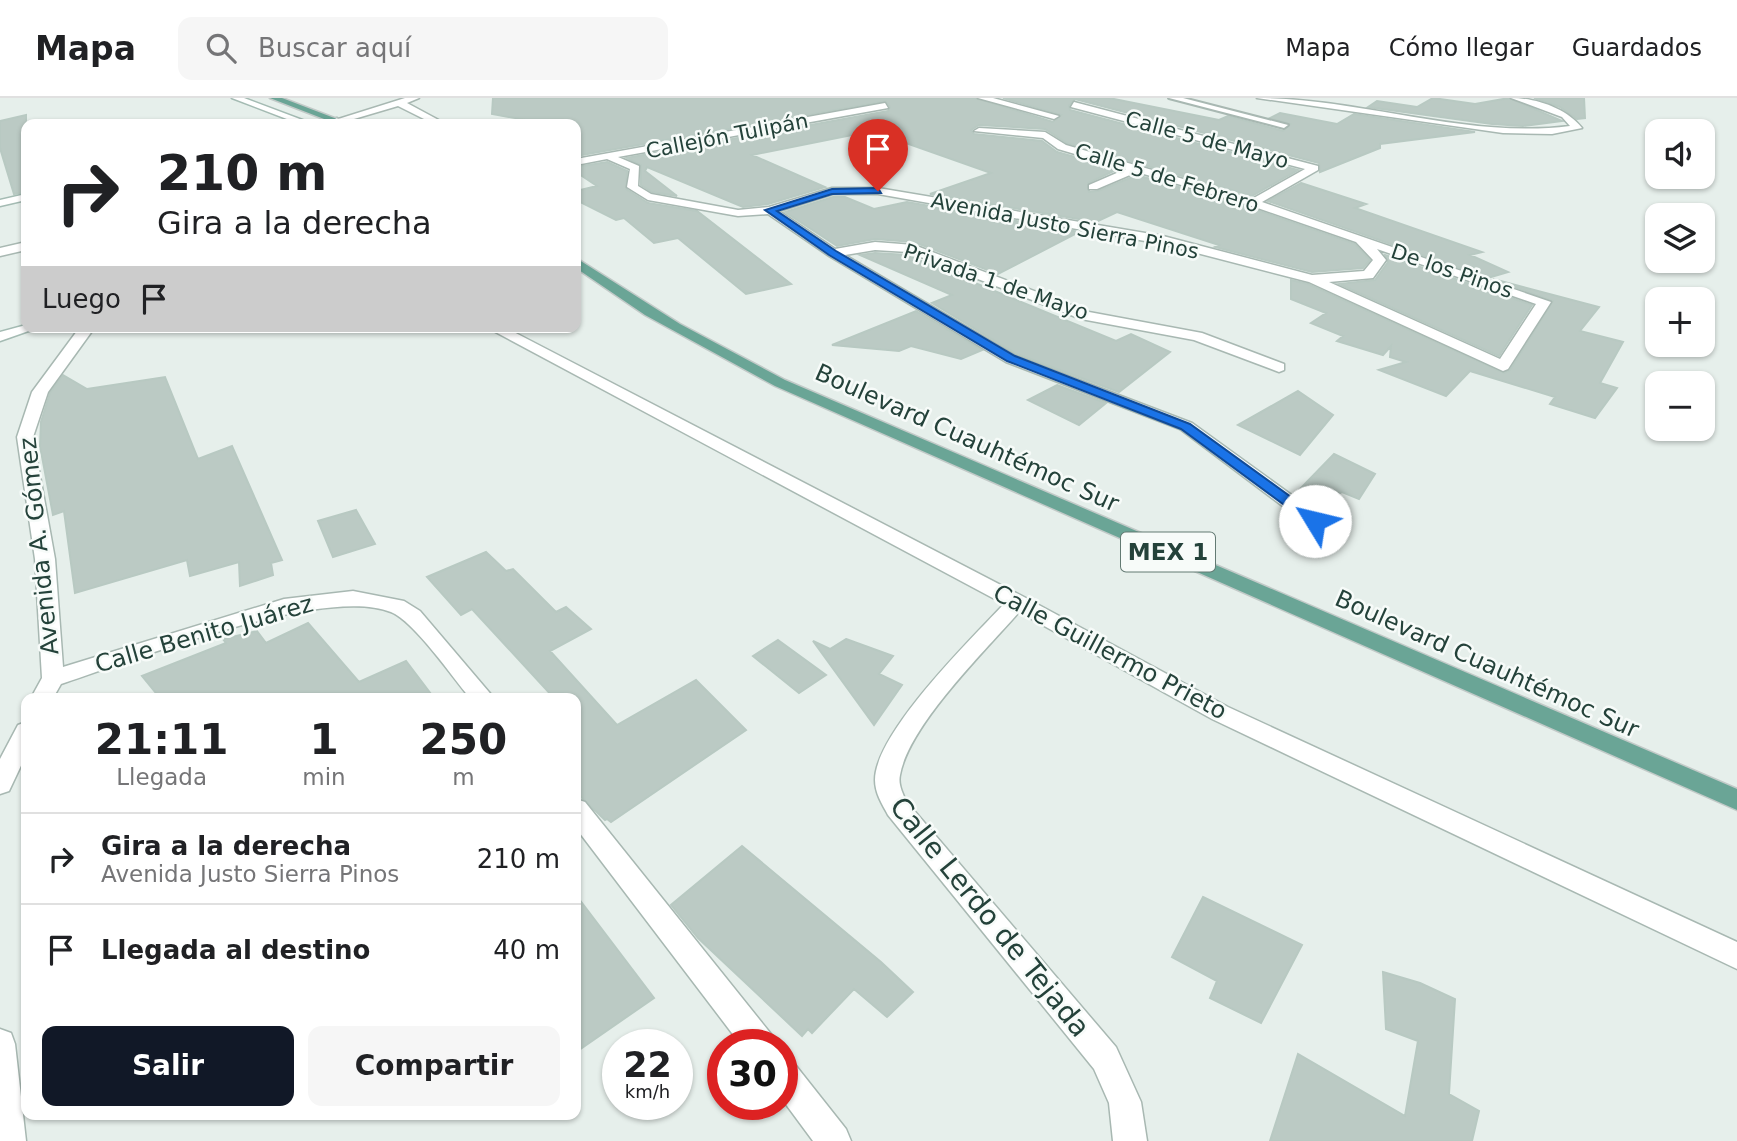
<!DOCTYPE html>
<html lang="es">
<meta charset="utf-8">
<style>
body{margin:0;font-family:"DejaVu Sans",sans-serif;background:#f6f6f6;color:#202124;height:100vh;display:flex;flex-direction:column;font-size:26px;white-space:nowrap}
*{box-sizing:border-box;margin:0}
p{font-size:23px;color:#757577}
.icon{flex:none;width:38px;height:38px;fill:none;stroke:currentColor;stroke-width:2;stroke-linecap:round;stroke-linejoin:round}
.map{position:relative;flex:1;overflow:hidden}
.drawer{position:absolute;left:21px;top:595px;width:560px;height:427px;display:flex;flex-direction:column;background:#fff;border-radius:14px;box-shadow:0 2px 5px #0004}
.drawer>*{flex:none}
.hud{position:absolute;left:21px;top:21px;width:560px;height:214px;border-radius:14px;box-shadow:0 2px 5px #0004;background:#fff;color:#202124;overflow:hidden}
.fabs{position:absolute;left:1645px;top:21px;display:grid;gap:14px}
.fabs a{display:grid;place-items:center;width:70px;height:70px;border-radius:14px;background:#fff;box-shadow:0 2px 5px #0004;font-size:35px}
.speed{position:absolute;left:602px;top:931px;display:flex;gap:14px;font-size:35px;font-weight:700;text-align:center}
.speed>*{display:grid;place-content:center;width:91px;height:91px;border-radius:50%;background:#fff;box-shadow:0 2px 5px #0004;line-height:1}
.speed small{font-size:18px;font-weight:400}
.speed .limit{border:10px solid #d22;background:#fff;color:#111}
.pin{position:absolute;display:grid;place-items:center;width:60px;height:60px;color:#fff;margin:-72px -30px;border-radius:50% 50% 50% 0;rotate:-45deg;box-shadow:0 0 7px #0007}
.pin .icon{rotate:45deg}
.me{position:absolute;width:77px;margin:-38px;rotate:306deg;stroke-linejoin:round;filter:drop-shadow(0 0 5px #0008)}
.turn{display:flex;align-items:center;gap:24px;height:147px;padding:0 21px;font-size:32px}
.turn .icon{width:91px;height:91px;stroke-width:2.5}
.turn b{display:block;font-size:49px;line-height:60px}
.then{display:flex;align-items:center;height:66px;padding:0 21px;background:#0003;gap:14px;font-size:26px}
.eta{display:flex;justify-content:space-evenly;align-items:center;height:119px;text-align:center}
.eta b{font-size:42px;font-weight:800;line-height:49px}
.action{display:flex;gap:14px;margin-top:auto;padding:14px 21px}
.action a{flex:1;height:80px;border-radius:14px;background:#111827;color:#fff;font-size:28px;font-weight:800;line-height:80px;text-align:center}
.action a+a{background:#f6f6f6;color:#202124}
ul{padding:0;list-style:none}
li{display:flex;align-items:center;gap:21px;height:91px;padding:0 21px;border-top:2px solid #e0e0e0}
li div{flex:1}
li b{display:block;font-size:26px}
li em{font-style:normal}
header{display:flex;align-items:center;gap:42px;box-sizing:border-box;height:98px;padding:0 35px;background:#fff;border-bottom:2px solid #e0e0e0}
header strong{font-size:33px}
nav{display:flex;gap:38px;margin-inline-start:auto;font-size:24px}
.search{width:490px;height:63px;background:#f6f6f6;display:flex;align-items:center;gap:18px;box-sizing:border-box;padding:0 24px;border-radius:14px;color:#757577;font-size:26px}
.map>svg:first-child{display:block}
</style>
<header>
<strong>Mapa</strong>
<div class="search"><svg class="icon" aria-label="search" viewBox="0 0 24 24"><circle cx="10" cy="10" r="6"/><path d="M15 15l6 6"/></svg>Buscar aquí</div>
<nav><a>Mapa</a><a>Cómo llegar</a><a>Guardados</a></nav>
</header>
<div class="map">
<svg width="1737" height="1043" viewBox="0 0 1737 1043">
<rect width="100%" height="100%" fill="#e6efeb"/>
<path fill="#bbcac4" stroke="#b8c9c2" stroke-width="2" d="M 493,0 L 975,0 L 1053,24 L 1061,17 L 1003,0 L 1109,0 L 1219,22 L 1228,18 L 1283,33 L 1290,26 L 1270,20 L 1280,15 L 1337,26 L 1354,16 L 1475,34 L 1380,46 L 1380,50 L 1320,74 L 1319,65 L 1075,1 L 1069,8 L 1070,12 L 1298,72 L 1252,98 L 1067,45 L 1045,31 L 979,27 L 971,32 L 974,36 L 1042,43 L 1057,54 L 1118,71 L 1088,85 L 1089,94 L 1098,93 L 1137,77 L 1248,109 L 1355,146 L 1370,162 L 1363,170 L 1312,174 L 1215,149 L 1219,147 L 1117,114 L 1096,124 L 930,96 L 991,75 L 872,33 L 752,57 L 825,89 L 768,106 L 743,109 L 647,69 L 645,73 L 677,98 L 652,94 L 641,87 L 641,67 L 627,60 L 888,13 L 890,9 L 886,3 L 576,58 L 576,26 L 549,26 L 492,16 Z
M 1433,0 L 1475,6 L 1509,0 L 1562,23 L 1523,28 L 1492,26 L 1368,9 L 1377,3 L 1417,9 Z
M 1534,0 L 1584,0 L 1585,20 L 1577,21 L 1560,9 Z
M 26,17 L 26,94 L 14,96 L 0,50 L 0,23 Z
M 607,64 L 627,73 L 626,91 L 648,105 L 697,113 L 791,186 L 746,196 L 678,140 L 654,145 L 624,120 L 616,122 L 576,102 L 576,93 L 597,88 L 576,74 L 576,69 Z
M 1301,85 L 1366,106 L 1355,110 L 1482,154 L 1470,157 L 1508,174 L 1488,180 L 1268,103 Z
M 833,99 L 845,99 L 874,111 L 907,104 L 1079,134 L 998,176 L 914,144 L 875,141 L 837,148 L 785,114 Z
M 875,155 L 907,157 L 1116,243 L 1131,236 L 1170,254 L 1119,294 L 1017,256 L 932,205 L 952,197 L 860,157 Z
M 1385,157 L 1532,207 L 1499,258 L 1339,186 L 1375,182 L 1388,164 Z
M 1493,181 L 1599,209 L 1580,233 L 1623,244 L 1600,285 L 1617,290 L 1595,320 L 1550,306 L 1555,299 L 1470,273 L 1446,298 L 1379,272 L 1406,264 L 1390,259 L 1391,248 L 1383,257 L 1337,243 L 1343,238 L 1311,225 L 1326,215 L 1291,201 L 1291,182 L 1308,186 L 1504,275 L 1510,272 L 1553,203 Z
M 916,213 L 982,252 L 961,261 L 911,248 L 899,253 L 832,247 Z
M 63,277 L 87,291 L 165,279 L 198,361 L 232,348 L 282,462 L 271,465 L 273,477 L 240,488 L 239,464 L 190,478 L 187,462 L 75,495 L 64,413 L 53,417 L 40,348 L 41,324 L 50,295 Z
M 1057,287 L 1106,305 L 1079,327 L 1028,302 Z
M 1298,293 L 1333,317 L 1300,357 L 1238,327 Z
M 1334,356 L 1375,376 L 1359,401 L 1342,394 L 1312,408 L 1295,396 Z
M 356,412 L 375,446 L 333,459 L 318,423 Z
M 486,454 L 506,473 L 513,471 L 556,514 L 566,509 L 591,531 L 550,553 L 617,627 L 696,582 L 746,632 L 611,724 L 607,721 L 605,722 L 576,694 L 576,600 L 554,600 L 472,511 L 461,517 L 427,479 Z
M 308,525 L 359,584 L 406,563 L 434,600 L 160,600 L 142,578 L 226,545 L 223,541 L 257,533 L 266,545 Z
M 846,541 L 893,558 L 879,576 L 902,587 L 874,627 L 813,543 L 830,551 Z
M 778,542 L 826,577 L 799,595 L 753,558 Z
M 742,748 L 881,864 L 913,894 L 887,919 L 854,891 L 812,935 L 808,931 L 802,938 L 698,840 L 671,807 Z
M 576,797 L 654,900 L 576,954 Z
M 1203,799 L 1302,847 L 1261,925 L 1210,900 L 1217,883 L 1172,859 Z
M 1383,874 L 1420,885 L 1455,901 L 1449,996 L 1479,1013 L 1472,1043 L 1270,1043 L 1298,956 L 1405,1018 L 1418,943 L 1386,931 Z"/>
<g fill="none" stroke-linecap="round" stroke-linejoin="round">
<defs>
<path id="lane" d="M 1169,0 L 1183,0 L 1288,27 L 1284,30 Z"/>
<path id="street" d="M 405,0 L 419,0 L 407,5 L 446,26 L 434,26 L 398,8 L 337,26 L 332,23 Z
M 978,0 L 993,0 L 1059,18 L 1054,21 Z
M 1257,0 C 1361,0 1466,41 1570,28 L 1562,19 L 1511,0 C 1536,0 1566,10 1582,30 L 1552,36 L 1503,35 Z
M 1074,4 L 1318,68 L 1318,72 L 1262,104 L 1551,204 L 1508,271 L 1503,273 L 1309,184 L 1162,146 L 878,96 L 833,96 L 779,113 L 835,151 L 875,144 L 914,147 L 1089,214 L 1202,235 L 1284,266 L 1284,272 L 1279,274 L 1194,242 L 1081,221 L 908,154 L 875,152 L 845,157 L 1016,258 L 1192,325 L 1322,419 L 1324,423 L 1322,427 L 1308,427 L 1180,331 L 1006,264 L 829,158 L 768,116 L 738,118 L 648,102 L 627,89 L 630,71 L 607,61 L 576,67 L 576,61 L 885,5 L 888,10 L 618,59 L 639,68 L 638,88 L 651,96 L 738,112 L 769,109 L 832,90 L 878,90 L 1163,138 L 1312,177 L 1364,173 L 1373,162 L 1356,144 L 1249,107 L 1137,74 L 1097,91 L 1089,91 L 1089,87 L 1126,71 L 1058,51 L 1043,40 L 974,33 L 979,30 L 1045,34 L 1066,47 L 1252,101 L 1305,71 L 1071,9 ZM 1377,151 L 1536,206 L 1500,261 L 1329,184 L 1373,180 L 1386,162 Z
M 26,144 L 26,152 L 0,158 L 0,150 Z
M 80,229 L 95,229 L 48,294 L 33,339 L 55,461 L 63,569 L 284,501 L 353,493 L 404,503 L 420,513 L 494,600 L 470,600 C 453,580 414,523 391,514 C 324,487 134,562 61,586 L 53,600 L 31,600 L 42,580 L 35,461 L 17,339 L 32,294 Z
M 486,229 L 504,229 L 1024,499 L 1228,609 L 1737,844 L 1737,871 L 1212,621 L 1019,514 C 985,553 909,627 900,677 C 898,686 902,694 906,703 L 1116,949 L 1141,1004 L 1147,1043 L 1113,1043 L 1109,1005 L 1094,971 L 888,717 C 882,706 875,695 875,682 C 875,635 971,541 1004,506 Z
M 26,624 L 26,657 L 9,693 L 0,696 L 0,661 L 18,627 Z
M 576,701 L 585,704 L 771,936 L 775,947 L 741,947 L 576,730 Z
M 0,931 L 11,935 L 15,946 L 26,1043 L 0,1043 Z
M 782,959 L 793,964 L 846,1031 L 851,1043 L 813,1043 L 782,1001 Z"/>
<path id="secondary" d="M 232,0 L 244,0 L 313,26 L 300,26 Z
M 337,20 L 340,25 L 320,26 L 322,24 Z
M 26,96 L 26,102 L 0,108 L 0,102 Z
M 26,227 L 26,229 L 40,229 L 0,243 L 0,234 Z"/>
<path id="primary" d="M 270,0 L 282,0 L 350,26 L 337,26 Z
M 576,160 L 680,226 L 785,282 L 1737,691 L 1737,712 L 775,288 L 645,217 L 576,170 Z"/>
</defs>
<use href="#lane" stroke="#a8b8b2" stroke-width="4"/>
<use href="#street" stroke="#a8b8b2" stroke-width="3"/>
<use href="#secondary" stroke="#a4bbb3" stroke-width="3"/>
<use href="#primary" stroke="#c2cac8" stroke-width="3"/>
<use href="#lane" fill="#fff" fill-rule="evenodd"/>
<use href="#street" fill="#fff" fill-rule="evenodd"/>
<use href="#secondary" fill="#fff" fill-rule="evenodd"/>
<use href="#primary" fill="#6aa596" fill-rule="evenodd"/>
</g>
<path fill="#1a73e8" stroke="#114b97" stroke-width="2" d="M 878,90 L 881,95 L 832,96 L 777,113 L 836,153 L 1015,258 L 1190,326 L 1320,420 L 1320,426 L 1310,426 L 1181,331 L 1007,263 L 829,157 L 765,112 L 832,91 Z"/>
<g text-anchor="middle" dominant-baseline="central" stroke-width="5" stroke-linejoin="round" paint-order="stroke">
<g font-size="21" fill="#24423a" stroke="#f7fbf9">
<text transform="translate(727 38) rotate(-11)">Callejón Tulipán</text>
<text transform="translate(1207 42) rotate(15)">Calle 5 de Mayo</text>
<text transform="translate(1167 80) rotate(17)">Calle 5 de Febrero</text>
<text transform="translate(1065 128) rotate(11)">Avenida Justo Sierra Pinos</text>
<text transform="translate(1452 173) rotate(19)">De los Pinos</text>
<text transform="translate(996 184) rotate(19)">Privada 1 de Mayo</text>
</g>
<rect fill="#f7fbf9" stroke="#637a73" stroke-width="2" x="1121" y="434.5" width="94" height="39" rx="5"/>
<g font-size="23" font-weight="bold" fill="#24423a">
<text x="1168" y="454">MEX 1</text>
</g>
<g font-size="24" fill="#24423a" stroke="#f7fbf9">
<text transform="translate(967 340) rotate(24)">Boulevard Cuauhtémoc Sur</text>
<text transform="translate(39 448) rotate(-96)">Avenida A. Gómez</text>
<text transform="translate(204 536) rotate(-16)">Calle Benito Juárez</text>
<text transform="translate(1110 554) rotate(28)">Calle Guillermo Prieto</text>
<text transform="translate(1487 566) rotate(24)">Boulevard Cuauhtémoc Sur</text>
</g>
<g font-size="28" fill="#24423a" stroke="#f7fbf9">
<text transform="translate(990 819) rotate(51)">Calle Lerdo de Tejada</text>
</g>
</g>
</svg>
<div class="fabs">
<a><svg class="icon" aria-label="sound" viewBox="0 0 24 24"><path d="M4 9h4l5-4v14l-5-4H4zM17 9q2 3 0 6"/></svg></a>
<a><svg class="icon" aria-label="layers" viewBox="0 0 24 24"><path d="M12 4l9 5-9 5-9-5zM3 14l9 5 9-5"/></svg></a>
<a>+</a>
<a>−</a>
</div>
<div class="speed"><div>22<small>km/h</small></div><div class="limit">30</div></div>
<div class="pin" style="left:878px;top:93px;background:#d93025"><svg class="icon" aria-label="arrive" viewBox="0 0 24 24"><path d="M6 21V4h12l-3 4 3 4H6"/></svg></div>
<svg class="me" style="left:1315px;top:423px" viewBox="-20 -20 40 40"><circle r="19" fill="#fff"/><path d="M0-13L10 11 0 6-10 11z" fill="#1a73e8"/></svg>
<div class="hud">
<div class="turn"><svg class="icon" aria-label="right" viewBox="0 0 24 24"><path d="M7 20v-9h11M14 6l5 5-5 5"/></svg><div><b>210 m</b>Gira a la derecha</div></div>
<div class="then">Luego<svg class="icon" aria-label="arrive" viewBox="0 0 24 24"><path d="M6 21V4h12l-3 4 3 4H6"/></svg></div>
</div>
<section class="drawer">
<div class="eta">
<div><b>21:11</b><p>Llegada</p></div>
<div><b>1</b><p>min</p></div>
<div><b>250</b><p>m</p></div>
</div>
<ul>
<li><svg class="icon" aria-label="right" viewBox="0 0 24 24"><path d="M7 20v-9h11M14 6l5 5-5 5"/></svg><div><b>Gira a la derecha</b><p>Avenida Justo Sierra Pinos</p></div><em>210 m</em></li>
<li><svg class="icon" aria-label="arrive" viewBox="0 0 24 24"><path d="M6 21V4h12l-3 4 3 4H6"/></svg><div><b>Llegada al destino</b></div><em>40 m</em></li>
</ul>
<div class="action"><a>Salir</a><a>Compartir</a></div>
</section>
</div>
